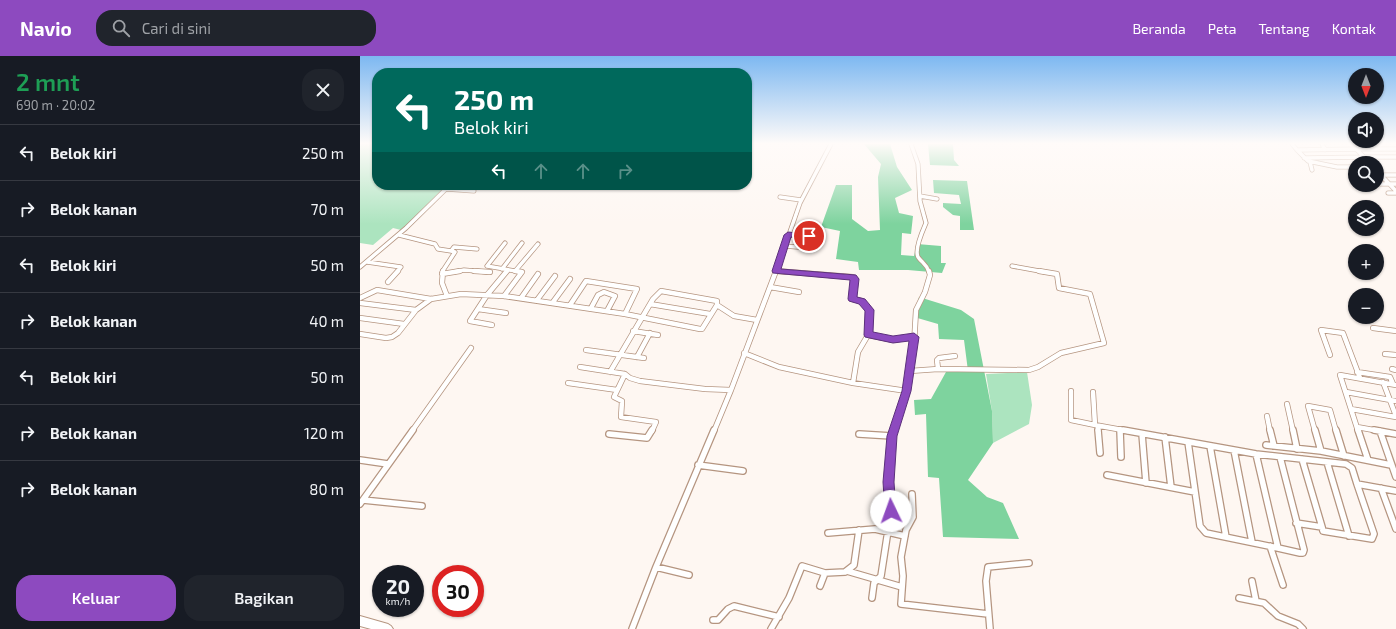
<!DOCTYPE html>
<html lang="id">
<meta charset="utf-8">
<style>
body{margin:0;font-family:"Exo 2",sans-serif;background:#20242c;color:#f1f3f6;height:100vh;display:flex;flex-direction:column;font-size:15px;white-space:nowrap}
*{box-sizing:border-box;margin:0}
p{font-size:13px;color:#9ea1a6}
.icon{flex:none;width:22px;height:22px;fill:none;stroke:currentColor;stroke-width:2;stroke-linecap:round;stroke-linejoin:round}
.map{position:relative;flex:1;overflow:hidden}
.side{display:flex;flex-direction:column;background:#171b24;width:360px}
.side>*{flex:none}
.guide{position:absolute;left:12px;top:12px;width:380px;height:122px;border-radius:16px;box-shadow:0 1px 3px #0004;background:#00695c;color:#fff;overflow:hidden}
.needle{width:26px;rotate:180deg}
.controls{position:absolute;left:988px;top:12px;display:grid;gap:8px}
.controls a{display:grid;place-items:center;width:36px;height:36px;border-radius:50%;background:#171b24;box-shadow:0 1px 3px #0004;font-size:20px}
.speed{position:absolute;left:12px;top:509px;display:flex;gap:8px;font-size:20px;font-weight:700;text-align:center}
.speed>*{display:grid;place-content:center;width:52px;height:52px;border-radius:50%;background:#171b24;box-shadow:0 1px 3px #0004;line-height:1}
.speed small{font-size:10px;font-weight:400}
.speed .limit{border:6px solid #d22;background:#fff;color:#111}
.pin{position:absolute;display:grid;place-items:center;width:34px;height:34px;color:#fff;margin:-17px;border:2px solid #fff;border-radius:50%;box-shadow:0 1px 4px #0007}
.me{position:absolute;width:44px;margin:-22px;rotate:357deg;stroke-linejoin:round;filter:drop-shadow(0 0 3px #0008)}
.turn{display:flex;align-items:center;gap:14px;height:84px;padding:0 16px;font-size:18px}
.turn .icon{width:52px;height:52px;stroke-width:2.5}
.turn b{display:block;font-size:28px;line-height:34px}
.lanes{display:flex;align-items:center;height:38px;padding:0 16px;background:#0003;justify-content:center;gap:20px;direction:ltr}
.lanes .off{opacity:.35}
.round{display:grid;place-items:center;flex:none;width:42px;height:42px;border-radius:16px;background:#20242c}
.head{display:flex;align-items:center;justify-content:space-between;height:68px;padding:0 16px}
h1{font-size:24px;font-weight:600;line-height:30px;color:#1e9e55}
.cta{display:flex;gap:8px;margin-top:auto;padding:8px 16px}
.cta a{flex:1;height:46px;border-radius:16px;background:#8d4abf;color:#fff;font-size:16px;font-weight:600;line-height:46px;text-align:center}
.cta a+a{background:#20242c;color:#f1f3f6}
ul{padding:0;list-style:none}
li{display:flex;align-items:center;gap:12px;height:56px;padding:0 16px;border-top:1px solid #363941}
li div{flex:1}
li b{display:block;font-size:15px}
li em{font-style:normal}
header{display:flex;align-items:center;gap:24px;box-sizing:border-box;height:56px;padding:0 20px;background:#8d4abf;color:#fff}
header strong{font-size:19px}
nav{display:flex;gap:22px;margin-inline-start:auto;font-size:14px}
.search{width:280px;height:36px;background:#20242c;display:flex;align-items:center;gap:10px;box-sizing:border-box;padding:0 14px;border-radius:16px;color:#9ea1a6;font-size:15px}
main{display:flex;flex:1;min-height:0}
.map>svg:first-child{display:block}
</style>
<header>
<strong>Navio</strong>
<div class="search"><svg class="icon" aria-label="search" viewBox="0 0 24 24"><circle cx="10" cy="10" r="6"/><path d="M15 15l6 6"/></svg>Cari di sini</div>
<nav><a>Beranda</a><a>Peta</a><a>Tentang</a><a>Kontak</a></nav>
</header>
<main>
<section class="side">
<div class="head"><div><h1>2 mnt</h1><p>690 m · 20:02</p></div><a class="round"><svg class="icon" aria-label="close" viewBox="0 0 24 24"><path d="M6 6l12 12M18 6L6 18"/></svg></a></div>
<ul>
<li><svg class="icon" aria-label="left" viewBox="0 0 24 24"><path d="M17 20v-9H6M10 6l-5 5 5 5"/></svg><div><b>Belok kiri</b></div><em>250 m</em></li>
<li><svg class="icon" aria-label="right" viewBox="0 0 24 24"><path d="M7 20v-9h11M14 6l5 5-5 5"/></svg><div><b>Belok kanan</b></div><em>70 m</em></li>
<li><svg class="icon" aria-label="left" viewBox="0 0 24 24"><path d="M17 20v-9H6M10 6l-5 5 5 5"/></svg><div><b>Belok kiri</b></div><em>50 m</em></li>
<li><svg class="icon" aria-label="right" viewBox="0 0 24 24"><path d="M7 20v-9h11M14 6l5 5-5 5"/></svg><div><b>Belok kanan</b></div><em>40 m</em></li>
<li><svg class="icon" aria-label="left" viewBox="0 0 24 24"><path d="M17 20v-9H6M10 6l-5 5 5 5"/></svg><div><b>Belok kiri</b></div><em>50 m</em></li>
<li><svg class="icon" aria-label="right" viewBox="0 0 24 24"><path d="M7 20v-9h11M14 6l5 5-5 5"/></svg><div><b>Belok kanan</b></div><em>120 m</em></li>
<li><svg class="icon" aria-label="right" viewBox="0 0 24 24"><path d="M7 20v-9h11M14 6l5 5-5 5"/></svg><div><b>Belok kanan</b></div><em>80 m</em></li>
</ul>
<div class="cta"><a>Keluar</a><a>Bagikan</a></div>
</section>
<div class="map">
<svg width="1036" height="573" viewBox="0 0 1036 573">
<rect width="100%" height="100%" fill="#fef7f2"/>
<path fill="#ace4bf" d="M 0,88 L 17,88 L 17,129 L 78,129 L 77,131 L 86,131 L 73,145 L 41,174 L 33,172 L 13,189 L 0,187 Z
M 667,316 L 672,349 L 669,368 L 633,387 L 632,355 L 626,318 Z"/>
<path fill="#7ed39e" d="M 504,88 L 530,88 L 537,111 L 552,134 L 535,142 L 539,157 L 553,160 L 551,178 L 542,177 L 541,199 L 554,200 L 557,188 L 581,190 L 581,207 L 586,207 L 582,217 L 548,214 L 499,214 L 498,206 L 476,203 L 480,175 L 461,171 L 476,129 L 492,129 L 492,163 L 508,175 L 520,174 L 518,121 L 521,108 Z
M 568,88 L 593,88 L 594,104 L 599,110 L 570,109 Z
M 573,124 L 607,125 L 614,174 L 600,174 L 600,160 L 593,159 L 583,151 L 583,147 L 601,148 L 599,139 L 574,137 Z
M 559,241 L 601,254 L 614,263 L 632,355 L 633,387 L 608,424 L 627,441 L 643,447 L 659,483 L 583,481 L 579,422 L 568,421 L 566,358 L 555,359 L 554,344 L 571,343 L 586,316 L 608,315 L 604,284 L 579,283 L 578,268 L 554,261 Z"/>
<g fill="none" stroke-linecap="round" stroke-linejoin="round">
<defs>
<path id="street-far2" d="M 551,88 L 558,108 L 560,145 L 566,167 C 563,174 554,193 558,201 C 562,207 566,207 569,216
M 932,88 L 937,94
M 962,88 L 965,94
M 1036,93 L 996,93 L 1004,101 L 1036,101
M 944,102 L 1004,101 L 1010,107
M 950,106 L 952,114
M 995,111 L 977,111 L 948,105 L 937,94 L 996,93
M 1017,115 L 1036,135
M 1020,119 L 1036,119
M 1020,128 L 1036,128
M 86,133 L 114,135
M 1028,137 L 1036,137
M 560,140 L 577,143
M 420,141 L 441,144
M 39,179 L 75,188 L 78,193 L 91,195
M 145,187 L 127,210 L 161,216
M 425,190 L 448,192 L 449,180 L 428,179
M 7,206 L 41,211 L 37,216
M 652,210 L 685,216
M 0,211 L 46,172 L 90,129
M 142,213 L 162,187
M 156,214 L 178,188
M 416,215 L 426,216
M 82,216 L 95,196 L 91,195 L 94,191 L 117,193
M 94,216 L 104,214 L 127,216
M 146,216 L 148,214
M 416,216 L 440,147 L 471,88"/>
<path id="street-far1" d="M 83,215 L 82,227 L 87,240
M 114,215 L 130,216
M 416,215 L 493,221 L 495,223 L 492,243 L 502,245 L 510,254 L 508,279
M 569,215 L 570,219 L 565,236 L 556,254 L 554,289 L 550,315 L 578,313 L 669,314 L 678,311 L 701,297 L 744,287 L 730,238 L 699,232 L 697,218 L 679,215
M 82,218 L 100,215
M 28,226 L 38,215
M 410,231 L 439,236
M 144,240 L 162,216 L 155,215
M 0,242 L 17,234 L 71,243 L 101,238 L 144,240 L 265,258 L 340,273 L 342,273 L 357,249
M 161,242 L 178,218
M 177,244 L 195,220
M 193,246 L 210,223
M 0,247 L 56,254
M 290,248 L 350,258
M 210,249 L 226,225 L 277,233 L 265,258
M 231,252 L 238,239 L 244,236 L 255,240 L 247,255
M 118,253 L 146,257
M 0,262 L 44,268
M 132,269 L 110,265 L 127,239 L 147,215
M 1013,272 L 1036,275
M 273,275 L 298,279
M 0,278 L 26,282 L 32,281 L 38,277 L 56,254 L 71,243
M 226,294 L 284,302
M 384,297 L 419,311 L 493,327 L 547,335 L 550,315
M 1025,298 L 1036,299
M 970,299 L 961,274 L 983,277 L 1000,322
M 277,301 L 290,277
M 220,311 L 265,318 L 270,322 L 280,325 L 345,333 L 371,334
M 578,313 L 577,304 L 579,302 L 595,300
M 1032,313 L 1036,314
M 250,316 L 293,243 L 301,235 L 357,245 L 357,249 L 374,260 L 397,264
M 997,316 L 1030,321 L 1033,328
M 265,318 L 254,341 L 262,345 L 261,361 L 296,366 L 292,375
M 1023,326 L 1036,360
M 208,327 L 257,334
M 493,327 L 498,296 L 508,279 L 533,284 L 554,281
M 711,335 L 711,364 L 735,369
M 733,336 L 735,369 L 768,375
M 986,336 L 1036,345
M 927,348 L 933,375
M 991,353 L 1036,361
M 907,360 L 910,375
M 738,370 L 738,375
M 997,371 L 1019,375
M 760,373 L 760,375
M 52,375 L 111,292
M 354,375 L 371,334 L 416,215
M 534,375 L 547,335
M 955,375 L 948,350 L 970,354 L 976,375
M 998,375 L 980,319 L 1036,329"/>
<path id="street" d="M 738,374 L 740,397
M 760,374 L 761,401
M 763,374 L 896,398 L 986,408 L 992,412 L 997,428 L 1036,435
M 910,374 L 914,390
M 933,374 L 937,393
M 955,374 L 961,395
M 976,374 L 984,400
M 998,374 L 1008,404
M 1014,374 L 1036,378
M 1020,375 L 1036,421
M 249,378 L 287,382 L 292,374
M 499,378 L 532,380
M 782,378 L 786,427
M 805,381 L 811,431
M 828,386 L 840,470 L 846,477 L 918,492 L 896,398
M 906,389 L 961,395 L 1031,409
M 850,390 L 866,481
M 874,394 L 892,486
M 942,403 L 962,471
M 0,404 L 28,408
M 967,406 L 989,480
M 338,409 L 383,415
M 747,419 L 835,436
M 1021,432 L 1036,473
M 552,438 L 553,461 L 546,474 L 541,501 L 543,520 L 541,548 L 628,558
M 3,444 L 62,450
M 0,448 L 53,374
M 936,467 L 962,471 L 963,475 L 1012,483 L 1014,478 L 997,428
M 468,477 L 515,473 L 545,480
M 910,490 L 923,529
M 918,492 L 940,497 L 943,497 L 944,494 L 920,401
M 296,511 L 329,519
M 487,515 L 542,531
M 892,525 L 896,545
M 460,530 L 465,517 L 485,516 L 494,509 L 499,474
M 512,542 L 514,527 L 521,520 L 531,455 L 529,426 L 532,380 L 534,374
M 879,542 L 904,547 L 918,560 L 938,568 L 943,573
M 353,564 L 358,564 L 368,553 L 374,550 L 419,561
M 272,573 L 296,511 L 354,374
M 411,573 L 429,542 L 442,510 L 465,517
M 630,573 L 626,525 L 628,511 L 669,507"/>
<path id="secondary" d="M 0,560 L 28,568 L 31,570 L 33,573 L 11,573 L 0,570 Z"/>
</defs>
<use href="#street-far2" stroke="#b59580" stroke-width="5"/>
<use href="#street-far1" stroke="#b59580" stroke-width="6"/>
<use href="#street" stroke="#b59580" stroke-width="8"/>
<use href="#secondary" stroke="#b59580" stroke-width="2"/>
<use href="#street-far2" stroke="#fff" stroke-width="3.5"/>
<use href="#street-far1" stroke="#fff" stroke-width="4.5"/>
<use href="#street" stroke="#fff" stroke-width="5.5"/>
<use href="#secondary" fill="#fff" fill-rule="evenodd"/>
</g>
<linearGradient id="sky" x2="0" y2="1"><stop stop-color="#7db8f1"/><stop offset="0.52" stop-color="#fffbf9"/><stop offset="1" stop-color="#fffbf9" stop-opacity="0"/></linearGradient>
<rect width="1036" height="168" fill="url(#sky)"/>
<path fill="#8d4abf" stroke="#5c307c" d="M 428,176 L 449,178 L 453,180 L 449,183 L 431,181 L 421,213 L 496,219 L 499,223 L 497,241 L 505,243 L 514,254 L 513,276 L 533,280 L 554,277 L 559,281 L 551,335 L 537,380 L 534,426 L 536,455 L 535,459 L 531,460 L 527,459 L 525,455 L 523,426 L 527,380 L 542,335 L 549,285 L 533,287 L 505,281 L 504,279 L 505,255 L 499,248 L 489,245 L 488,243 L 490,224 L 413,217 L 412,215 L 424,179 Z"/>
</svg>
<div class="controls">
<a><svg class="needle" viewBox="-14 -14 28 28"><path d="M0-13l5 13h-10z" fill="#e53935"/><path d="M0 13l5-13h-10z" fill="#9ea1a6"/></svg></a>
<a><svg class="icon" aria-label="sound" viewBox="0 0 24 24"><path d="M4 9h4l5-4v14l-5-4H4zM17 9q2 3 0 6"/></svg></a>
<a><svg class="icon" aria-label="search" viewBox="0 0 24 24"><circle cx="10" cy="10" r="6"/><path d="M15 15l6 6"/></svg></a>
<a><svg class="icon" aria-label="layers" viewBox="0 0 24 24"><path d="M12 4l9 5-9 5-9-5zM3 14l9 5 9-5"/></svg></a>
<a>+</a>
<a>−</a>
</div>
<div class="speed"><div>20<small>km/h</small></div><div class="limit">30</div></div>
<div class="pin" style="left:449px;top:180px;background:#d93025"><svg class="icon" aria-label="arrive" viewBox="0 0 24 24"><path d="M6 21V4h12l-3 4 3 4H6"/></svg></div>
<svg class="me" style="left:531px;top:455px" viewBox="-20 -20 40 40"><circle r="19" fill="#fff"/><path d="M0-13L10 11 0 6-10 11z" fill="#8d4abf"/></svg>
<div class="guide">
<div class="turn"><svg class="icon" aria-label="left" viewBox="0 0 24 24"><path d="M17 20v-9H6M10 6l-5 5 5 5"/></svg><div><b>250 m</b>Belok kiri</div></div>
<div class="lanes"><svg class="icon" aria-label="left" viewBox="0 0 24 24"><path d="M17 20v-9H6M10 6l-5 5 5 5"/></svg><svg class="icon off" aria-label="ahead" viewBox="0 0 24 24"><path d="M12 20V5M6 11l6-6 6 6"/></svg><svg class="icon off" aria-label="ahead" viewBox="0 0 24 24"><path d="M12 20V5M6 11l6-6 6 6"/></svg><svg class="icon off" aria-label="right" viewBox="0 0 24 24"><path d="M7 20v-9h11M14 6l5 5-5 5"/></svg></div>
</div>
</div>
</main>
